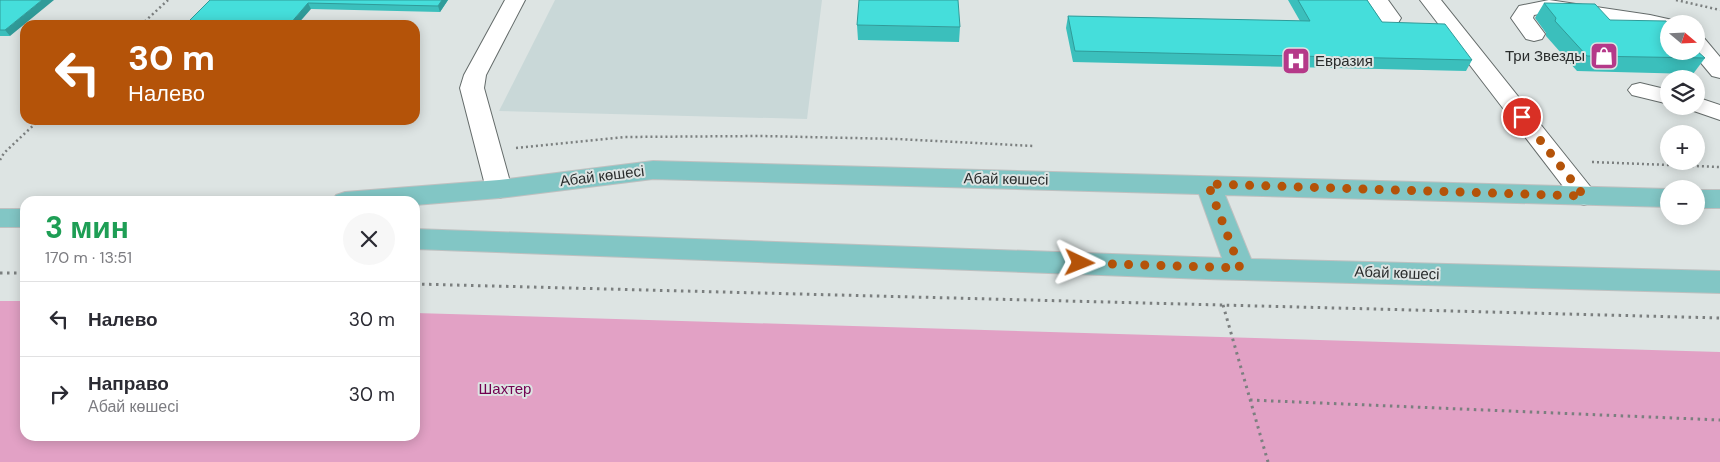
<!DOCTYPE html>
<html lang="ru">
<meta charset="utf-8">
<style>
body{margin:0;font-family:"DM Sans",sans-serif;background:#f7f7f7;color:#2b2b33;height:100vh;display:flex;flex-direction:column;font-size:19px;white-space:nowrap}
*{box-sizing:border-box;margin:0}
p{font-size:16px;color:#7c7c81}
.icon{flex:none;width:28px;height:28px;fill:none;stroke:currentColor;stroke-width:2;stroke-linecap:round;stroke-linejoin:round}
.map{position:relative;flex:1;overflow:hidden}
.sheet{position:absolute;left:20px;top:196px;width:400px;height:245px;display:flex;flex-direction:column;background:#fff;border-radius:15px;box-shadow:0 2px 12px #0003}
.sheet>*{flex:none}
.guide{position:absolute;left:20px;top:20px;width:400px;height:105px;border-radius:15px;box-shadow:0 2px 12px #0003;background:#b45309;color:#fff;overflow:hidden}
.needle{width:32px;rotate:109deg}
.buttons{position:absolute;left:1660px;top:15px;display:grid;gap:10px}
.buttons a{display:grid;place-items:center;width:45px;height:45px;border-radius:50%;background:#fff;box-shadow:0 2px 12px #0003;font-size:25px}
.pin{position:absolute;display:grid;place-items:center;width:42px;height:42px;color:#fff;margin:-21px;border:2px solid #fff;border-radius:50%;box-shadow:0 1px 5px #0007}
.me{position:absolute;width:55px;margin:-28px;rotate:92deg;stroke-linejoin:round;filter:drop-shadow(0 0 4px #0008)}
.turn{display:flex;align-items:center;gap:18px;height:105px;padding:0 25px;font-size:22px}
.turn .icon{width:65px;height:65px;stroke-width:2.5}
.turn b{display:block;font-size:35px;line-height:42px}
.round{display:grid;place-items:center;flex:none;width:52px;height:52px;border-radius:26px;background:#f7f7f7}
.summary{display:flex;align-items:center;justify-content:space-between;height:85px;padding:0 25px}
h1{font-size:30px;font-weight:700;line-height:38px;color:#1e9e55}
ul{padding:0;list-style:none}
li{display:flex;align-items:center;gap:15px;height:75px;padding:0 25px;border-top:1px solid #e1e1e2}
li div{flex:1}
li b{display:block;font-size:19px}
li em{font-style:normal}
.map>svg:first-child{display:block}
</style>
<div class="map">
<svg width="1720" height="462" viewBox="0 0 1720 462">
<rect width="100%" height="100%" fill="#dde4e3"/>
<path fill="#c9d8d8" d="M 555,0 L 822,0 L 807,119 L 499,111 Z"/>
<path fill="#e2a1c5" d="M 0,301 L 25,301 L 25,436 L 415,436 L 415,313 L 1720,352 L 1720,462 L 0,462 Z"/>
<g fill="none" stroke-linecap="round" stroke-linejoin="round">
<defs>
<path id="minor" d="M 505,0 L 525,0 L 486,75 L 484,88 L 512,189 L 508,195 L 499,198 L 490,195 L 486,189 L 460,88 L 464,75 Z
M 1367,0 L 1388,0 L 1401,18 L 1398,23 L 1390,24 L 1382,23 Z
M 1420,0 L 1441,0 L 1593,190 L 1597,196 L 1593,202 L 1584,205 L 1575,202 Z
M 1549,0 L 1650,15 L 1677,21 L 1678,24 L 1669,24 L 1669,32 L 1649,27 L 1551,12 L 1534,15 L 1533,18 L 1545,34 L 1542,39 L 1534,41 L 1526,39 L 1511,18 L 1519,6 Z
M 1696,36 L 1704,38 L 1720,57 L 1720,78 L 1712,76 L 1691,51 L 1696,51 Z
M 1640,83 L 1669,90 L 1669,104 L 1632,95 L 1628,90 L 1632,85 Z
M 1696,97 L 1720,105 L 1720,120 L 1688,109 L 1686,106 L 1696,106 Z"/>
<path id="major" d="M 653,161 L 1669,189 L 1669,207 L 1225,195 L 1251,259 L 1720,271 L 1720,293 L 1206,279 L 415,249 L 415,229 L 1222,258 L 1199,194 L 653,179 L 499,198 L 415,205 L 415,201 L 332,201 L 336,195 L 345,192 L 499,180 Z
M 1696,190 L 1720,190 L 1720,208 L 1696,208 Z
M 0,209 L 25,209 L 25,227 L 0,227 Z"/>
</defs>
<use href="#minor" stroke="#646b6a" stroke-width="2"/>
<use href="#major" stroke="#bfc0c0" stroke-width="2"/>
<path stroke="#7b7f7f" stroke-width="2.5" stroke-dasharray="2 3" stroke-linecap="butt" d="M 1676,0 L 1720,10
M 141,25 L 168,0
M 516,148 L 625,137 L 761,136 L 898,139 L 1034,146
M 0,160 L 4,153 L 39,120
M 1592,162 L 1720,167"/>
<path stroke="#7b7f7f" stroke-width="3" stroke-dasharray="2.5 4.5" stroke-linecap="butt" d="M 0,273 L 25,273
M 415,284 L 1720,318
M 1223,305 L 1268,462
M 1250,400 L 1720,420"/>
<use href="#minor" fill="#fff" fill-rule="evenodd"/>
<use href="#major" fill="#82c6c5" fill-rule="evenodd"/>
</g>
<path fill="#3bbfbc" d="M 0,0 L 10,36 L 0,36 Z
M 210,0 L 448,0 L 440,12 L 311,9 Z
M 1288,0 L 1367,0 L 1382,22 L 1472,60 L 1466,71 L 1073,62 L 1066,28 L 1068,16 L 1300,21 Z
M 1544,3 L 1610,20 L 1705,58 L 1693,74 L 1577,71 L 1546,36 L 1546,33 L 1535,18 Z
M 857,25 L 960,27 L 959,42 L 858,40 Z"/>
<path fill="#309b99" d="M 42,0 L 54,0 L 10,36 L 5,30 Z
M 442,0 L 448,0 L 440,12 L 438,6 Z
M 308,3 L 311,9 L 297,25 L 289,25 Z"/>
<path fill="#45dedb" stroke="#309b99" d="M 0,0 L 42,0 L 5,30 L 0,30 Z
M 210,0 L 442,0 L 438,6 L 308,3 L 289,25 L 185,25 Z
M 859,0 L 958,0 L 960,27 L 857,25 Z
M 1298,0 L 1367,0 L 1382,22 L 1445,24 L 1472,60 L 1075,51 L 1068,16 L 1310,21 Z
M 1544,3 L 1595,4 L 1610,20 L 1666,21 L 1669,24 L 1669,51 L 1696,51 L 1696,50 L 1705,58 L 1587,56 L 1555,21 L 1556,18 Z"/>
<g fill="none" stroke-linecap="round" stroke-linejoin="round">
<path stroke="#b45309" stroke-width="9" stroke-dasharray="0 16.2" d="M 1080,263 L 1240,268 L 1208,184 L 1584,196 L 1522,117"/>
</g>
<defs>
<symbol id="shop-square" viewBox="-11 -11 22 22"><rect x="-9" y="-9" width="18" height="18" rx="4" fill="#b53989" stroke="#dde4e3"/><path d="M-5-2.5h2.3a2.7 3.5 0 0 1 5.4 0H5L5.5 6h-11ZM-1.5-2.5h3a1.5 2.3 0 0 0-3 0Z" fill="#fff"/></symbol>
<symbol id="hospital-square" viewBox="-11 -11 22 22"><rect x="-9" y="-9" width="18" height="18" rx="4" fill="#b53989" stroke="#dde4e3"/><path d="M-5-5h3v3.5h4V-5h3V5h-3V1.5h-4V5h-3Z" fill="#fff"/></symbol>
</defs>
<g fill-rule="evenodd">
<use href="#shop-square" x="1588" y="40" width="32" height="32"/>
<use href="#hospital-square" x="1280" y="45" width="32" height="32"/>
</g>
<g text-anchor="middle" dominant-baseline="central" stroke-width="4" stroke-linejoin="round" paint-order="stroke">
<g font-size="15" fill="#292c2c" stroke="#dde4e3" text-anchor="end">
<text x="1585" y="56">Три Звезды</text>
<text x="1315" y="61" text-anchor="start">Евразия</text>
</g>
<g font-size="15" fill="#292c2c" stroke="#dde4e3">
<text transform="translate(602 176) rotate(-7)">Абай көшесі</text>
<text transform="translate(1006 179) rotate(1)">Абай көшесі</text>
<text transform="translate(1397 273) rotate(2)">Абай көшесі</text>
</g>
<g font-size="15" fill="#710150" stroke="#dde4e3">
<text x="505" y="389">Шахтер</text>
</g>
</g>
</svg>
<div class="buttons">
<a><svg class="needle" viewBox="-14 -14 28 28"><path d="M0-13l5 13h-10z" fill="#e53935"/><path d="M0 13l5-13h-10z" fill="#7c7c81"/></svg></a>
<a><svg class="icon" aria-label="layers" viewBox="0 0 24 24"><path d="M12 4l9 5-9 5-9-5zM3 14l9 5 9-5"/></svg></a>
<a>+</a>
<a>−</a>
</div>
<div class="pin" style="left:1522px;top:117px;background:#d93025"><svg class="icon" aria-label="arrive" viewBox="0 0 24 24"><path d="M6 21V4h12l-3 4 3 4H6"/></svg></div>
<svg class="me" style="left:1080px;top:263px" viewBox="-20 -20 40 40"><path d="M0-17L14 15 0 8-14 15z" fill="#b45309" stroke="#fff" stroke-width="4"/></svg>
<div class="guide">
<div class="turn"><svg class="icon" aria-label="left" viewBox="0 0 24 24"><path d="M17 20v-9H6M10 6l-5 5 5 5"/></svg><div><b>30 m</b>Налево</div></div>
</div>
<section class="sheet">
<div class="summary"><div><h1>3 мин</h1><p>170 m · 13:51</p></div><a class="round"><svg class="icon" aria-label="close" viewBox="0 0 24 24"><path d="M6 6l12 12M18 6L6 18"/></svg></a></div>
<ul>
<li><svg class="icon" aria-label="left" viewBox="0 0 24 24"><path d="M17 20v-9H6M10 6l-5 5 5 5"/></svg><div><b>Налево</b></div><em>30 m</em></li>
<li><svg class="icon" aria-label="right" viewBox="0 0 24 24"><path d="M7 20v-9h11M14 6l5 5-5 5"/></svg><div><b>Направо</b><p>Абай көшесі</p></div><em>30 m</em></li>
</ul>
</section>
</div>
